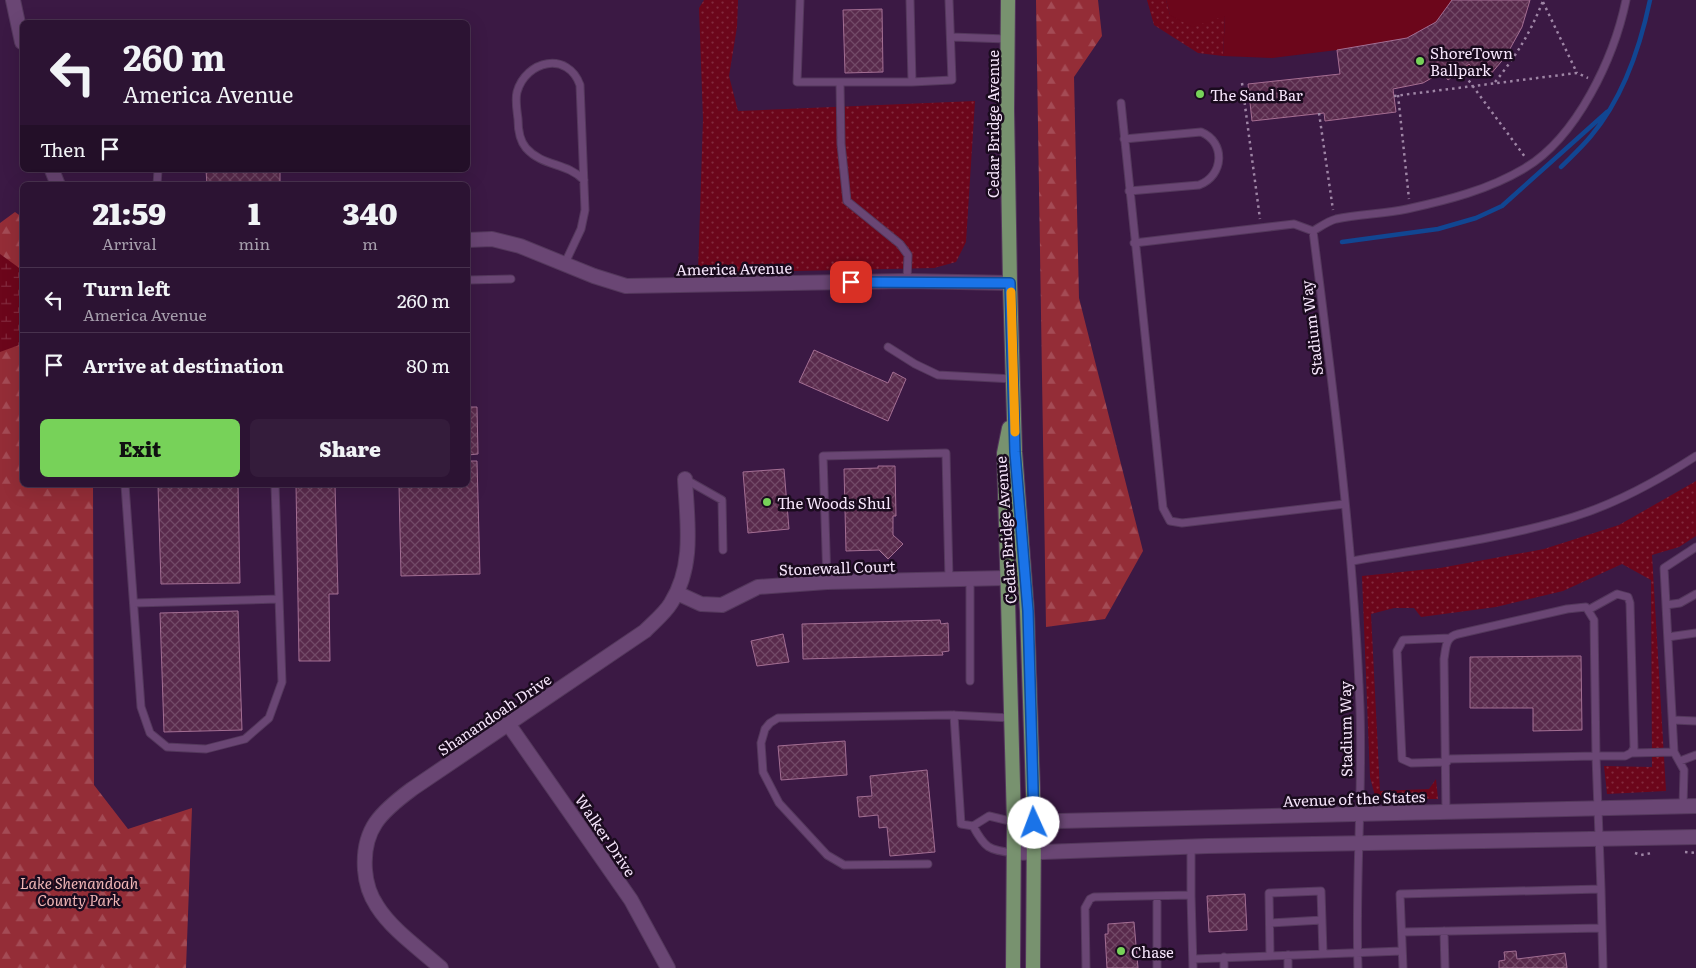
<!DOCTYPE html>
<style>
body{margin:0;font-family:Literata,serif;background:#341c3b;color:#f1f3f6;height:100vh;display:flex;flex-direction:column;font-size:19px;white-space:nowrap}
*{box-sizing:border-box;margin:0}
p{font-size:16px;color:#a69eac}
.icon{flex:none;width:28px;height:28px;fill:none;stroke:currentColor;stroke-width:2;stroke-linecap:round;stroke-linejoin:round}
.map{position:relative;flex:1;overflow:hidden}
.side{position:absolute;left:20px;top:182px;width:450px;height:305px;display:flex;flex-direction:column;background:#2c1333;border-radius:8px;box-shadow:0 5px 20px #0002,0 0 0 1px #48324e}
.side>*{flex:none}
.banner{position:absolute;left:20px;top:20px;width:450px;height:152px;border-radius:8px;box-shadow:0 5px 20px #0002,0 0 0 1px #48324e;background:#2c1333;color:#f1f3f6;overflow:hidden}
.pin{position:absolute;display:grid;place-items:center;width:42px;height:42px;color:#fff;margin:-21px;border-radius:10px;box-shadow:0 2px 8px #0006}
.me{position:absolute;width:55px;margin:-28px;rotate:358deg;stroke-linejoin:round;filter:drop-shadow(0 0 4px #0008)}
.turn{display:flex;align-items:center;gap:18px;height:105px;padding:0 20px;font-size:22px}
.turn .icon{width:65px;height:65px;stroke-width:2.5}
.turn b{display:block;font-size:35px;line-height:42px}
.then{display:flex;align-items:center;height:48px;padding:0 20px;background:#0003;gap:10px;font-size:19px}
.eta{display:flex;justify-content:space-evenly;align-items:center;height:85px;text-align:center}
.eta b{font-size:30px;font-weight:800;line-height:35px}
.action{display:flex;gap:10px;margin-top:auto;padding:10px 20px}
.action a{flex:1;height:58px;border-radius:8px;background:#77d259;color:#111;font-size:20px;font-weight:800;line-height:58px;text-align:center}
.action a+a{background:#341c3b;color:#f1f3f6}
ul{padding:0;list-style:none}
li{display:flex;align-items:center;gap:15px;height:65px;padding:0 20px;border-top:1px solid #48324e}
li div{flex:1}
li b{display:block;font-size:19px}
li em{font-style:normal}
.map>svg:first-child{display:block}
</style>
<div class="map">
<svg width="1696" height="968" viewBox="0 0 1696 968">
<defs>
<pattern id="grass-dots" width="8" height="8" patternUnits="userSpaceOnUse" patternTransform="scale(1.25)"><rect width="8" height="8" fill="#6c061b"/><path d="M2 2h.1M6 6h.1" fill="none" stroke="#822a3d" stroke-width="1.8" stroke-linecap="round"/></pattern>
<pattern id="forest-firs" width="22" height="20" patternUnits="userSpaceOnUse" patternTransform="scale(1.25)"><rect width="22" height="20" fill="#942d37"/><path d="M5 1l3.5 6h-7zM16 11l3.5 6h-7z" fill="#a44b55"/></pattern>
<pattern id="wetland-marsh" width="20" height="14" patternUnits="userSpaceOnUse" patternTransform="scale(1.25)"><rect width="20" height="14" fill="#6c061b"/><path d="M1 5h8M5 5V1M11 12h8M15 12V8" fill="none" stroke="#822a3d"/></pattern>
<pattern id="building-cross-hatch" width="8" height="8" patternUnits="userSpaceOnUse" patternTransform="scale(1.25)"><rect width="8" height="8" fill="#592a4c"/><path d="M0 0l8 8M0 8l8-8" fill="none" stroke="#724967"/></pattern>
</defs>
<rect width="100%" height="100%" fill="#3b1944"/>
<path fill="url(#grass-dots)" d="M 704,0 L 738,0 L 737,27 L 729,76 L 738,111 L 975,101 L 966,242 L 956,262 L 934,268 L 698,273 L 703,119 L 699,8 Z
M 1147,0 L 1166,0 L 1170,15 L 1225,16 L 1223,56 L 1198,53 L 1154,25 Z
M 1696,481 L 1696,536 L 1679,547 L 1652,555 L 1666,791 L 1607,794 L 1604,766 L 1652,767 L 1651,580 L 1622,564 L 1563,591 L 1496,607 L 1421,617 L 1414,608 L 1394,608 L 1371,614 L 1380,791 L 1429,789 L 1436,779 L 1438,799 L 1386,799 L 1375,796 L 1370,777 L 1362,576 L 1440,568 L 1544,549 L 1619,525 Z"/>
<path fill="url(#forest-firs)" d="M 1036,0 L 1098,0 L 1102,36 L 1074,77 L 1079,298 L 1143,551 L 1105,619 L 1046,627 Z
M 15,212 L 22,217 L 22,485 L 93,485 L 94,785 L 128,829 L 192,808 L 186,968 L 0,968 L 0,223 Z"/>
<path fill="url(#wetland-marsh)" d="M 0,254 L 22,270 L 22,344 L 0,352 Z"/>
<path fill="#6c061b" d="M 1166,0 L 1530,0 C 1522,30 1510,52 1490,75 L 1481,68 L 1477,72 L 1469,65 L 1448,80 L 1442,73 L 1423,83 L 1393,89 L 1396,112 L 1325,121 L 1324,113 L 1252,121 L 1248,84 L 1340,74 L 1337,50 L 1272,58 L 1223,56 L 1225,16 L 1192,27 L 1170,15 Z"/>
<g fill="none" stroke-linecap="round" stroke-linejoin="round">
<path stroke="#114692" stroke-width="4.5" d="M 1561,167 C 1571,157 1582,147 1591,136 C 1623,98 1640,48 1650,0
M 1342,242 L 1438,229 L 1476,218 L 1502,206 L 1607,112"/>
</g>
<path fill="url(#building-cross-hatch)" stroke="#a36e93" d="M 1452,0 L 1530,0 L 1522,27 L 1506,56 L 1490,75 L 1481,68 L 1477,72 L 1469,64 L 1448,80 L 1442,72 L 1423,83 L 1393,89 L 1396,112 L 1325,121 L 1324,113 L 1252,121 L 1248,84 L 1340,74 L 1337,50 L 1407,38 L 1436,22 Z
M 882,9 L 883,72 L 845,73 L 843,10 Z
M 206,170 L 280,170 L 280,185 L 207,185 Z
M 814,350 L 888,383 L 893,372 L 906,379 L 888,421 L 799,382 Z
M 468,407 L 477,407 L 478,454 L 468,455 Z
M 468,461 L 477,461 L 480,574 L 401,576 L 399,485 L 468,485 Z
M 878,466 L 895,466 L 896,516 L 893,516 L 893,535 L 903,544 L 888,559 L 879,550 L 846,551 L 844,469 L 878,468 Z
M 784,469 L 789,529 L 748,533 L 743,472 Z
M 158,485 L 238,485 L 240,583 L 161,584 Z
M 296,485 L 335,485 L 338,594 L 329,594 L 330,661 L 299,661 Z
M 238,611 L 242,730 L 164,732 L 160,613 Z
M 940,620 L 941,624 L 948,623 L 949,651 L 942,652 L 943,655 L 803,659 L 802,624 Z
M 783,634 L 789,662 L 757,666 L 751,641 Z
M 1581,656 L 1582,730 L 1533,731 L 1533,708 L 1470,708 L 1470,657 Z
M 845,741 L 847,775 L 781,780 L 778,746 Z
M 927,770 L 935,852 L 890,856 L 887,827 L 879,828 L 878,815 L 859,817 L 857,797 L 872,796 L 870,776 Z
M 1245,894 L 1247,930 L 1209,932 L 1207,896 Z
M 1134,922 L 1138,968 L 1107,968 L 1105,934 L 1108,934 L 1108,924 Z
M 1516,951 L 1517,959 L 1565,953 L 1567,968 L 1499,968 L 1499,961 L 1505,960 L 1504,952 Z"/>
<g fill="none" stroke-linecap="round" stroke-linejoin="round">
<defs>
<path id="service" d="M 800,0 L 797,82 L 912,82
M 910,0 L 912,82 L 952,80 L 949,0
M 951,37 L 1007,39
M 840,82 L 841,144 L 847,201 L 900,244 L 908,255 L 907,281
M 1121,103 L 1163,508 L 1170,521 L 1182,523 L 1345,504
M 1124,139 L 1201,132 C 1226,142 1224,176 1199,185 L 1129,191
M 157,185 L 158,170
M 1134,243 L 1294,224 L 1313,231
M 565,263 L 581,229 L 585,210 L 580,85 C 568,51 526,60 517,92 C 515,100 517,111 518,119 C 518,128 520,141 526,148 C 543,167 566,162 584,180
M 468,280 L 511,279
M 888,347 L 915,364 L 938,375 L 1013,379
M 685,479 L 722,500 L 723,550
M 125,485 L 141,707 L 150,733 L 167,747 L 206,749 L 245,739 L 269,718 L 282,682 L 275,485
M 1352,561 C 1426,548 1501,539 1573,517 C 1615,504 1659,480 1696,456
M 970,578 L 970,681
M 827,582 L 823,456 L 946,453 L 949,579
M 134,603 L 279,599
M 1666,605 L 1680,603 L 1696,594
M 1668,637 L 1696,633
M 954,715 L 961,824 L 973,826 L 989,816 L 1014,822
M 1673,720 L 1696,721
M 1631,753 L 1674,752
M 1680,761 L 1696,755
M 1447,762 L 1411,763 L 1402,759 L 1397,651 L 1403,640 L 1450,638
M 1683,806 L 1684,770 L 1674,752 L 1664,568 L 1696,547
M 1446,812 L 1444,659 C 1446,648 1445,637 1458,634 L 1567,609 L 1586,607 L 1594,620 L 1596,756 L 1447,759
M 973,826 C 985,848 988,850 1014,853
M 928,864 L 844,865 L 827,855 L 779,803 L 763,772 L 761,743 L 765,729 L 770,723 L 778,718 L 951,715 L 1011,718
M 1601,889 L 1603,968
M 1191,895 L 1193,968
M 1270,923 L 1322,920
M 1444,931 L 1445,968
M 1402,932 L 1602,928
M 1270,955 L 1269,893 L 1321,891 L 1323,953
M 1224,957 L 1224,968
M 1193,959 L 1402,951
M 1086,968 L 1085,908 L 1090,899 L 1094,897 L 1191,895 L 1191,847
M 1157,968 L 1157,896
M 1288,968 L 1288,955
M 1358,968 C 1355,881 1363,795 1360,708 C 1354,548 1333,389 1313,231 C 1320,227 1328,221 1336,219 C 1359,214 1384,214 1407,209 C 1448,200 1488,190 1525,168 C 1577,137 1614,58 1626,0
M 1403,968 L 1400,894 L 1601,889 L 1596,756 L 1625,756 L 1631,753 L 1634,748 L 1630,603 L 1628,597 L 1617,594 L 1588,610"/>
<path id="minor" d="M 13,0 L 22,42
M 52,170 L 58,185
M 468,240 L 492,239 L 520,246 L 594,276 L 626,286 L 907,281 L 1010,283
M 677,593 L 701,604 L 722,605 L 758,587 L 827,582 L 1006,578
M 509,725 L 631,900 L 668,968
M 1014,822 L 1696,806
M 1014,853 L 1208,846 L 1696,837
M 441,968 C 420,949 392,930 377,906 C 369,894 366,884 365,870 C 362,829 381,812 412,789 L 645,631 C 654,622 665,613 671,603 C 695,565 687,521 685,479"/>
<path id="primary" d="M 1008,0 L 1007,110 L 1010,283 L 1015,452 L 1027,611 L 1034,823 L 1033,968
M 1009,428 L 1004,453 L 1014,822 L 1013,968"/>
</defs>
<use href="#service" stroke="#54385c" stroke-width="9"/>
<use href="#minor" stroke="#54385c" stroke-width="16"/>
<use href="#primary" stroke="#54385c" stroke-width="16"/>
<path stroke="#9e85a5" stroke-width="2.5" stroke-dasharray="2.5 4" stroke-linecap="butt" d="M 1543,2 L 1577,73
M 1461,70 L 1525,157
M 1495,82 C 1517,55 1530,33 1543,1
M 1242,83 L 1260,219
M 1398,95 L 1409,199
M 1394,96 L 1577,73 L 1588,78
M 1319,113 L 1333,210
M 1685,852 L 1696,853
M 1635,853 L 1641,855 L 1652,853"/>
<use href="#service" stroke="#6a4674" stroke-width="7"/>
<use href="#minor" stroke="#6a4674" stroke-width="14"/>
<use href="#primary" stroke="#78926f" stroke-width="14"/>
</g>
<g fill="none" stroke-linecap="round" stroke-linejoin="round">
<defs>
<path id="route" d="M 851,282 L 1010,283 L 1015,452 L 1028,611 L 1034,823"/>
</defs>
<use href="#route" stroke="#114b97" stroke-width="12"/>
<use href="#route" stroke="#1a73e8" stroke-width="9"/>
<path stroke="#f59e0b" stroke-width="9" d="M 1011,292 L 1015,432"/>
</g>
<g fill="#77d259" stroke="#1a0b1e" stroke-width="2">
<circle cx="1420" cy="61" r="5"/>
<circle cx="1200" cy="94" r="5"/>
<circle cx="767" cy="502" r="5"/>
<circle cx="1121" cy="951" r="5"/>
</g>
<g text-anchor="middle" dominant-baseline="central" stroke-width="5" stroke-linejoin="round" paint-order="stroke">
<g font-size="15" fill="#f7e6fc" stroke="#1a0b1e" text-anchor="start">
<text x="1430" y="52">ShoreTown<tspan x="1430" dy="17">Ballpark</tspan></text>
<text x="1210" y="94">The Sand Bar</text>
<text x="777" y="502">The Woods Shul</text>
<text x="1131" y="951">Chase</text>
</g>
<g font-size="15" fill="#f7e6fc" stroke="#1a0b1e">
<text transform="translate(992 124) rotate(-90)">Cedar Bridge Avenue</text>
<text transform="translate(734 268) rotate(-1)">America Avenue</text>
<text transform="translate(1311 328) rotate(-97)">Stadium Way</text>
<text transform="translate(1005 530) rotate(-94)">Cedar Bridge Avenue</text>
<text transform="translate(837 567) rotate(-2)">Stonewall Court</text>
<text transform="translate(494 714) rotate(-34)">Shanandoah Drive</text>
<text transform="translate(1345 729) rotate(-91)">Stadium Way</text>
<text transform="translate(1354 798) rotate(-2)">Avenue of the States</text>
<text transform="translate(606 835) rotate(56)">Walker Drive</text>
</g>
<g font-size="15" font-style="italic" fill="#f0b6b6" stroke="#1a0b1e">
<text x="79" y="882">Lake Shenandoah<tspan x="79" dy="17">County Park</tspan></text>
</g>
</g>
</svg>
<div class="pin" style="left:851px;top:282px;background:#d93025"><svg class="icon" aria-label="arrive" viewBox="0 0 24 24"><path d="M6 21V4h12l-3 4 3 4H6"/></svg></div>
<svg class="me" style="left:1034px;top:823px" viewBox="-20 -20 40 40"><circle r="19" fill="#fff"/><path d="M0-13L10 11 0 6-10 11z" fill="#1a73e8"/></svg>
<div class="banner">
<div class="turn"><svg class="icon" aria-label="left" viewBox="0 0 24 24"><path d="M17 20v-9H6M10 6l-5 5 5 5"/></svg><div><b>260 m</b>America Avenue</div></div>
<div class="then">Then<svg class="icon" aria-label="arrive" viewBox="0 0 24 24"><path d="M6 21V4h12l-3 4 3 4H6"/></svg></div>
</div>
<section class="side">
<div class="eta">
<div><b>21:59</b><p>Arrival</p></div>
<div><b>1</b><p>min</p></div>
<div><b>340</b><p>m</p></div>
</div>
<ul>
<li><svg class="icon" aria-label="left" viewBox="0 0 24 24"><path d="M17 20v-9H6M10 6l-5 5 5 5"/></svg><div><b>Turn left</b><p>America Avenue</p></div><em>260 m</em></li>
<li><svg class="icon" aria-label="arrive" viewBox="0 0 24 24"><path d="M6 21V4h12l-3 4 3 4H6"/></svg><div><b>Arrive at destination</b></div><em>80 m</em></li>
</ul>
<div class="action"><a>Exit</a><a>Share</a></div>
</section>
</div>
